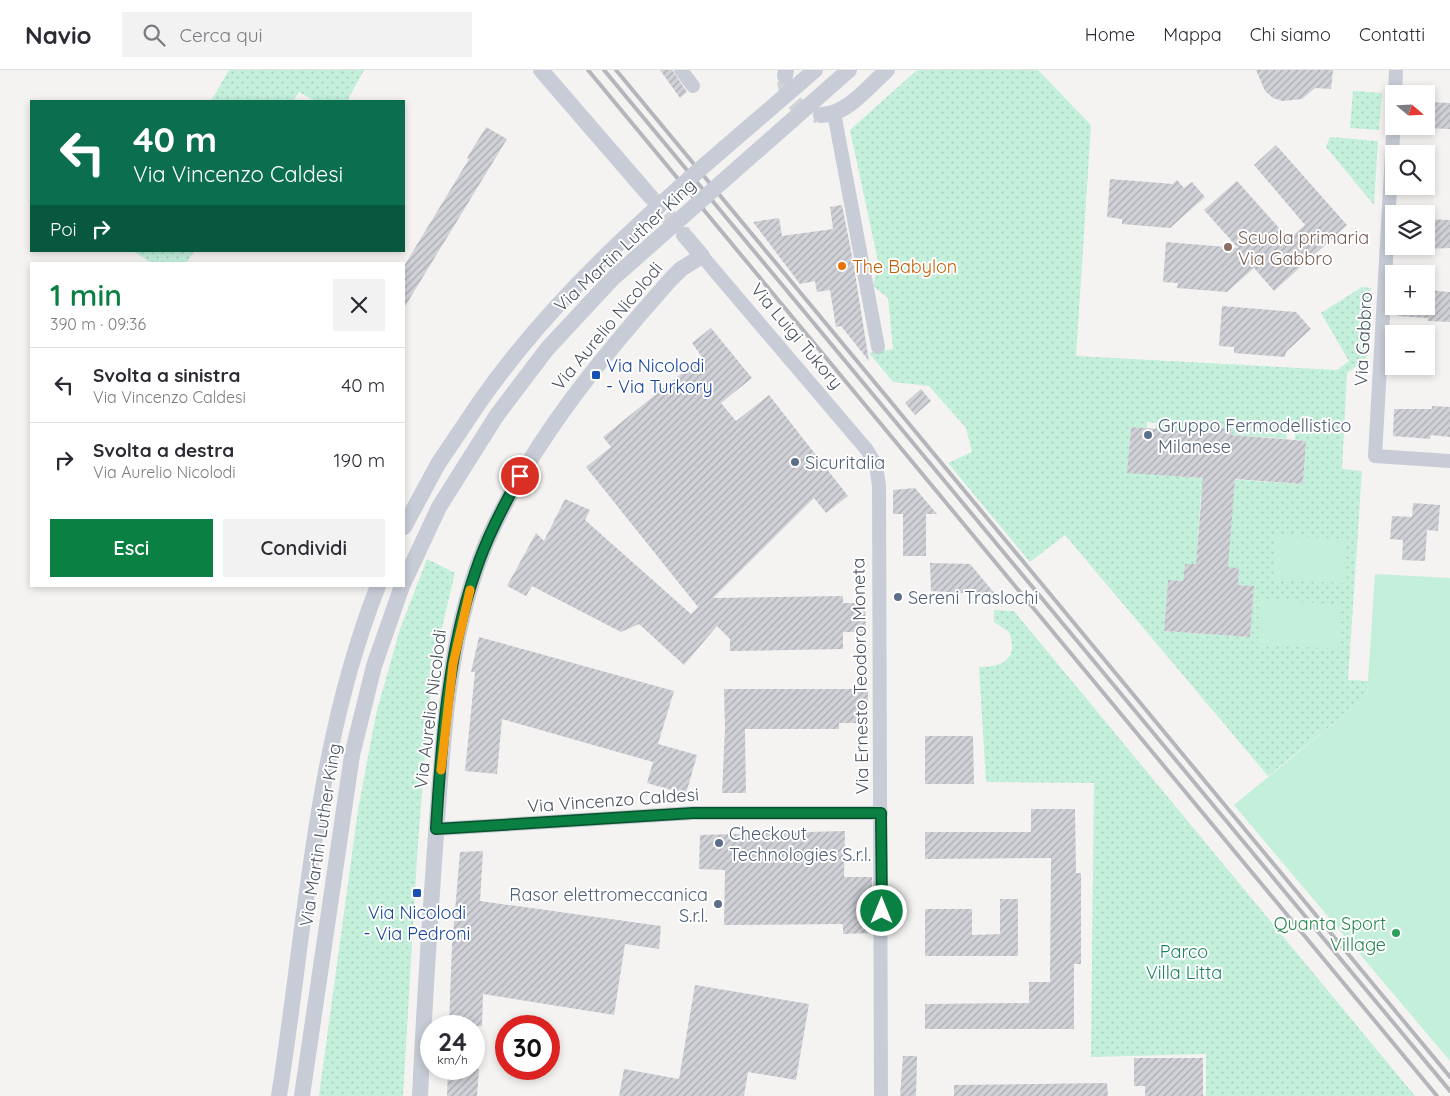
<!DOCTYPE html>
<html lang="it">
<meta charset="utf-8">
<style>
body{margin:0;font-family:Quicksand,sans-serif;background:#f2f2f3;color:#2b2b33;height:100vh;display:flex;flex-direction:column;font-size:19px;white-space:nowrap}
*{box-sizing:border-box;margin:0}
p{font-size:16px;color:#7c7c81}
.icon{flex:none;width:28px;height:28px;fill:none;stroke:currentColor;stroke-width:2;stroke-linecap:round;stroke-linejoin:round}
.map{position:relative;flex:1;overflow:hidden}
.details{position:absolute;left:30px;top:192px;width:375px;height:325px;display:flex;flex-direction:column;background:#fff;border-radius:0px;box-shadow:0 2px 8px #0003}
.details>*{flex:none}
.hud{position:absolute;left:30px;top:30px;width:375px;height:152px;border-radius:0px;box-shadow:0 2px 8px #0003;background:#0b6e4f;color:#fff;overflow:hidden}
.needle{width:32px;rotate:109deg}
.tools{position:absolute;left:1385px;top:15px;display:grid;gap:10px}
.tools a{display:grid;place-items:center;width:50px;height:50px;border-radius:0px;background:#fff;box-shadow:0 2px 8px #0003;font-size:25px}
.speed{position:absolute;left:420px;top:945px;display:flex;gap:10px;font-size:25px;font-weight:700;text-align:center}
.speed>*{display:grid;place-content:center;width:65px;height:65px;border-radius:50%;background:#fff;box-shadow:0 2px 8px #0003;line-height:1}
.speed small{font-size:12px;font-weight:400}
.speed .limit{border:8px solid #d22;background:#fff;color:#111}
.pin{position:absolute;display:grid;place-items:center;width:42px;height:42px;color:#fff;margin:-21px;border:2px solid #fff;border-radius:50%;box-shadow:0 1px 5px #0007}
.me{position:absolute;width:55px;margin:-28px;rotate:0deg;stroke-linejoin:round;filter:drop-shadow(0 0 4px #0008)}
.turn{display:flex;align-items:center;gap:18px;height:105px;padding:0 20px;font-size:22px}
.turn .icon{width:65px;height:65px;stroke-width:2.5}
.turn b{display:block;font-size:35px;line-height:42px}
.then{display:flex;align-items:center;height:48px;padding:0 20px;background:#0003;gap:10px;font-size:19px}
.round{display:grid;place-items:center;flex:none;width:52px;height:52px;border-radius:0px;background:#f2f2f3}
.summary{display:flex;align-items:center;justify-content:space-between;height:85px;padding:0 20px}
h1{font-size:30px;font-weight:600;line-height:38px;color:#0b8043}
.button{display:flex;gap:10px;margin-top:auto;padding:10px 20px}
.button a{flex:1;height:58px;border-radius:0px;background:#0b8043;color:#fff;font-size:20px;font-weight:600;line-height:58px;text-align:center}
.button a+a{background:#f2f2f3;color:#2b2b33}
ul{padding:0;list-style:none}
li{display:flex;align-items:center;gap:15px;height:75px;padding:0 20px;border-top:1px solid #e1e1e2}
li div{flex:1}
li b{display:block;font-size:19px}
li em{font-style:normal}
header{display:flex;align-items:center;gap:30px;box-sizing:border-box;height:70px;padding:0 25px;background:#fff;border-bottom:1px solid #e1e1e2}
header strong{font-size:24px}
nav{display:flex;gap:28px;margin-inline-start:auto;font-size:18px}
.search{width:350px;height:45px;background:#f2f2f3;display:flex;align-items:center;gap:12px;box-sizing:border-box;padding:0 18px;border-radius:0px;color:#7c7c81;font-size:19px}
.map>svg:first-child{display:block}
</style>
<header>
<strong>Navio</strong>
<div class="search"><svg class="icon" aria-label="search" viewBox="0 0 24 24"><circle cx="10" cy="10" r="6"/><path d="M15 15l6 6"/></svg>Cerca qui</div>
<nav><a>Home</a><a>Mappa</a><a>Chi siamo</a><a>Contatti</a></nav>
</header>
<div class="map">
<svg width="1450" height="1026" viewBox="0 0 1450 1026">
<defs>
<pattern id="green-dots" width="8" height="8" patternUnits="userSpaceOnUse" patternTransform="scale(1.25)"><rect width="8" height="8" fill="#c3efdb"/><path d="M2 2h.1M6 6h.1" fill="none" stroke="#a9cfbe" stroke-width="1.8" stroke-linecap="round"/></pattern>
<pattern id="building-hatch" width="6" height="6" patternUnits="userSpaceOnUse" patternTransform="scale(1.25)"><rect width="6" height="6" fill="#cfd1d6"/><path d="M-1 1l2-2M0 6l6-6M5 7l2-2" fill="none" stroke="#aaacb1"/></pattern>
</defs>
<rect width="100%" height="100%" fill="#f4f3f2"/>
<path fill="url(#green-dots)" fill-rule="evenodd" d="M 229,0 L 364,0 L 347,31 L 315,31 L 299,22 L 293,31 L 211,31 Z
M 917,0 L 1038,0 L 1091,55 L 1076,286 L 1337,300 L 1349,291 L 1321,243 L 1362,217 L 1371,218 L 1366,289 L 1347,303 L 1342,399 L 1362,401 L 1348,610 L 1368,611 L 1367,626 L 1268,706 L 1065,465 L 1030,492 L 948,393 L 972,382 L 966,358 L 929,316 L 893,312 L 869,283 L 893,279 L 888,228 L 873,216 L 878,191 L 850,60 ZM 1147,352 L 1156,353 L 1155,372 L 1212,363 L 1213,357 L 1231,359 L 1231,365 L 1282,368 L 1282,379 L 1285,380 L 1287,361 L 1295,362 L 1295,370 L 1306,371 L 1303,414 L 1225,409 L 1216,497 L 1239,498 L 1238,515 L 1254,516 L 1250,567 L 1164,561 L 1168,510 L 1183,511 L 1185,494 L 1209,495 L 1197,478 L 1201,425 L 1209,409 L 1149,404 L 1129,376 L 1131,357 L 1147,358 Z
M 1353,21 L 1382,23 L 1379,60 L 1350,58 Z
M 1330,67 L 1378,71 L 1374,135 L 1326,77 Z
M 133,181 L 194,181 L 186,194 L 153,194 Z
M 427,489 L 455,503 L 439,570 L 429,632 L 417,788 L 403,1026 L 319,1026 L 358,740 L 376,644 L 400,559 Z
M 994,540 L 1014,541 L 1415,1026 L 1206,1026 L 1206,984 L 1091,987 L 1094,713 L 986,712 L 979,597 C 1004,597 1019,588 1009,562 L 994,552 Z"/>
<path fill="#c3efdb" d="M 1275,466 L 1347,469 L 1345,513 L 1273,510 Z
M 1375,504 L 1450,508 L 1450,991 L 1234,735 L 1367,626 Z
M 1261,529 L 1341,535 L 1338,579 L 1258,574 Z"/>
<path fill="url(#building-hatch)" d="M 660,0 L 672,0 L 687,22 L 680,28 Z
M 1256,0 L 1333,0 L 1331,19 L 1315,18 L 1302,29 L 1283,31 L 1273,28 L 1265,21 Z
M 1426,32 L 1450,33 L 1450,59 L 1426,58 Z
M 486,57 L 507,69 L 404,238 L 404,196 L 469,89 L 467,88 Z
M 1276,75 L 1347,155 L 1274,221 L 1254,198 L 1227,222 L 1177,218 L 1178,213 L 1163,212 L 1166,172 L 1238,178 L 1204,140 L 1237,111 L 1289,169 L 1305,155 L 1254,95 Z
M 1110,109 L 1173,114 L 1177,110 L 1184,118 L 1192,112 L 1205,127 L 1170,158 L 1122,154 L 1122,149 L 1107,147 Z
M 842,135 L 853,191 L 869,291 L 841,256 L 836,257 L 830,220 L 817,222 L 815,211 L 800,214 L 753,152 L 779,148 L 782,166 L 833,159 L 830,137 Z
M 1426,149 L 1450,150 L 1450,178 L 1426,179 Z
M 1426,220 L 1450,222 L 1450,252 L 1428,251 L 1428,248 L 1398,246 L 1398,236 L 1426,236 Z
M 1222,236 L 1296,242 L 1311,259 L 1286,282 L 1285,287 L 1234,283 L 1234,277 L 1219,276 Z
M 711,258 L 752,308 L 721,333 L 736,351 L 769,325 L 848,426 L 826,443 L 814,428 L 713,528 L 843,526 L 843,533 L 865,533 L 866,562 L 843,562 L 843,579 L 730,581 L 730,569 L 717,556 L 684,595 L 639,554 L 621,562 L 532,516 L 526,526 L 507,516 L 536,463 L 544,471 L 565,429 L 590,440 L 585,450 L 691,544 L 698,537 L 586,397 L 611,377 L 603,367 L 702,287 L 692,273 Z
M 921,319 L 931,331 L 915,345 L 905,333 Z
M 1432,336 L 1450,337 L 1450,367 L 1431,365 L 1430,369 L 1393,366 L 1394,339 L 1432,339 Z
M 1131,357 L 1212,363 L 1212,357 L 1231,359 L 1231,365 L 1306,371 L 1303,414 L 1235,409 L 1228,497 L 1239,498 L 1238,515 L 1254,516 L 1250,567 L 1164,561 L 1168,510 L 1183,511 L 1185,494 L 1196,494 L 1203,408 L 1127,403 Z
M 915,418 L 937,444 L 926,444 L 926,486 L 903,486 L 903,444 L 893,444 L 893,420 Z
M 1413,433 L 1440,435 L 1438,461 L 1427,460 L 1425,491 L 1402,490 L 1403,470 L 1390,469 L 1392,446 L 1412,447 Z
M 930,493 L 970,494 L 996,525 L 931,521 Z
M 479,567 L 674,621 L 658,674 L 697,685 L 686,724 L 647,713 L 653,692 L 502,649 L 497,704 L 465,701 L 475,602 L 471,602 Z
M 724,619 L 868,619 L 868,653 L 839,653 L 839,659 L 745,659 L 746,723 L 722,723 L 725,659 Z
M 925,666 L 973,666 L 974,714 L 925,714 Z
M 1031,739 L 1075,739 L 1076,803 L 1081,803 L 1081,894 L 1074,894 L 1074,959 L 925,959 L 925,934 L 1029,933 L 1029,912 L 1050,912 L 1051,788 L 925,789 L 925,762 L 1031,762 Z
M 845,761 L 844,807 L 872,807 L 872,863 L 843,864 L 843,854 L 724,855 L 725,800 L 699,799 L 700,765 Z
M 483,781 L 480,831 L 661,856 L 659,879 L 625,874 L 614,945 L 483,924 L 482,956 L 449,956 L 452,876 L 460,782 Z
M 1000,829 L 1018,829 L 1018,886 L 925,886 L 925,839 L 972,839 L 972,865 L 1000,864 Z
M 695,915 L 809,934 L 796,1010 L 748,1002 L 744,1026 L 619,1026 L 624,999 L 679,1009 Z
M 903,986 L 917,986 L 916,1026 L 900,1026 Z
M 1134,988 L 1203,988 L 1203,1026 L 1145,1026 L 1145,1016 L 1134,1016 Z
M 448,999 L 479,999 L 477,1026 L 447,1026 Z
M 1107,1013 L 1108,1026 L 954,1026 L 954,1015 Z"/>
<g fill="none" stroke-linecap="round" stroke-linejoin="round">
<path stroke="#d2d3d5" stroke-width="16" stroke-dasharray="16 8" stroke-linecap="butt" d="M 785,11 C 787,28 799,42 817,45
M 650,126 L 684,164"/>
<path stroke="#c7ccd6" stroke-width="14" d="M 681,0 L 693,16
M 1395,24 L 1396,0
M 834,43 L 878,277
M 1394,48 L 1375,386 L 1450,391
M 702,186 L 867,380 L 876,395 L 879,416 L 881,1026
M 436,759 L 693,743 L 881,743"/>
<path stroke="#c7ccd6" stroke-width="16" d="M 541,0 L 649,125
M 785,6 L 786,0
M 821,45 C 847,45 869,16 887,0
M 404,457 L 438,394 L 479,333
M 404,512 L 439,437 L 497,345
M 279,1026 C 306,856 314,678 378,516
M 302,1026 L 352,685 L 374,596 L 402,516
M 420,1026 C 424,943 429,861 435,778 C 443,675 446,566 488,469 C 532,371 600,289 671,209 L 681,199 L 702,186 L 684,165"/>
<path stroke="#b4b6bc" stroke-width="4" d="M 588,0 L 1437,1026
M 604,0 L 1450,1021
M 616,0 L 1450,1007"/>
<path stroke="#c7ccd6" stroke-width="16" d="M 479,333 C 570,202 696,104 815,0
M 497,345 L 547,279 L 612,209 L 849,0"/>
</g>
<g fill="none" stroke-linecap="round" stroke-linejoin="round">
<defs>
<path id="route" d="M 520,406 C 503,437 486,469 475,503 C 448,581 441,676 436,759 L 693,743 L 881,743 L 882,841"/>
</defs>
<use href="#route" stroke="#07532c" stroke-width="12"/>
<use href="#route" stroke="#0b8043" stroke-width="9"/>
<path stroke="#f59e0b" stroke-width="9" d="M 441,700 L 453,594 L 470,520"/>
</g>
<circle fill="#8d6e63" stroke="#fff" stroke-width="2" cx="1228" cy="177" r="5"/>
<circle fill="#e8710a" stroke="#fff" stroke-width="2" cx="842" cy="196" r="5"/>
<g fill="#1a4fb4" stroke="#fff" stroke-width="2">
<rect x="591" y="300" width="10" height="10" rx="2.5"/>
<rect x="412" y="818" width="10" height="10" rx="2.5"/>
</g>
<g fill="#5c6f8a" stroke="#fff" stroke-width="2">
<circle cx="1148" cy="365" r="5"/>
<circle cx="795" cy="392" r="5"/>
<circle cx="898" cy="527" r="5"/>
<circle cx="719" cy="773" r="5"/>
<circle cx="718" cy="834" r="5"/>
</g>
<circle fill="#2e9e5b" stroke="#fff" stroke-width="2" cx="1396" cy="863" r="5"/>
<g text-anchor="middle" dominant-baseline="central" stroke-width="4" stroke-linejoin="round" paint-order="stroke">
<g font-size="18" fill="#785e54" stroke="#fff" text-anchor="start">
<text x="1238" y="167">Scuola primaria<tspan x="1238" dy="21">Via Gabbro</tspan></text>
</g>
<g font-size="18" fill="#4a525f" stroke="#fff">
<text transform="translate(625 175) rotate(-43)">Via Martin Luther King</text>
<text transform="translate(607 256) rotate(-50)">Via Aurelio Nicolodi</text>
<text transform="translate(797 266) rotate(50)">Via Luigi Tukory</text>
<text transform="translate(1363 269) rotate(-87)">Via Gabbro</text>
<text transform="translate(860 606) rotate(-91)">Via Ernesto Teodoro Moneta</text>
<text transform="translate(430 639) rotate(-83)">Via Aurelio Nicolodi</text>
<text transform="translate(613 730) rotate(-4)">Via Vincenzo Caldesi</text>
<text transform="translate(320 765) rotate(-81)">Via Martin Luther King</text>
</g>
<g font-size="18" fill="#c56008" stroke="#fff" text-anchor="start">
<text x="852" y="196">The Babylon</text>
</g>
<g font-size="18" fill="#164399" stroke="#fff" text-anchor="start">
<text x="606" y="295">Via Nicolodi<tspan x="606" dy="21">- Via Turkory</tspan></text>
<text x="417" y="842" text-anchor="middle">Via Nicolodi<tspan x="417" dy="21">- Via Pedroni</tspan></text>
</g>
<g font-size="18" fill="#4e5e75" stroke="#fff" text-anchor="start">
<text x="1158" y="355">Gruppo Fermodellistico<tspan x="1158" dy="21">Milanese</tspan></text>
<text x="805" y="392">Sicuritalia</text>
<text x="908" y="527">Sereni Traslochi</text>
<text x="729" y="763">Checkout<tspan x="729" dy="21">Technologies S.r.l.</tspan></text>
<text x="708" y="824" text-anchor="end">Rasor elettromeccanica<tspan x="708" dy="21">S.r.l.</tspan></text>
</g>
<g font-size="18" fill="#27864d" stroke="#fff" text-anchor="end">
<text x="1386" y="853">Quanta Sport<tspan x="1386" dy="21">Village</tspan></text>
</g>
<g font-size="18" fill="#1b815e" stroke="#fff">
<text x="1184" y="881">Parco<tspan x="1184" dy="21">Villa Litta</tspan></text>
</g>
</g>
</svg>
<div class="tools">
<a><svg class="needle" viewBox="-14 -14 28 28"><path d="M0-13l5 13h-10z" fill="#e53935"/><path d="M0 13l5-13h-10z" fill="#7c7c81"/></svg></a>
<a><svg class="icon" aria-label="search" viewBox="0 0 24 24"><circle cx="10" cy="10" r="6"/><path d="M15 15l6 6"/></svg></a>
<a><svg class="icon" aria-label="layers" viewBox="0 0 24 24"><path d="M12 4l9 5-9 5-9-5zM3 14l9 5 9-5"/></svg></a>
<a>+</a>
<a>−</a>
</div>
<div class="speed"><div>24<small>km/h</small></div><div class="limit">30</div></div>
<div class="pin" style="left:520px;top:406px;background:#d93025"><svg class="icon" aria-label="arrive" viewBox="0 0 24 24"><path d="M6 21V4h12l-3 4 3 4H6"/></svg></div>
<svg class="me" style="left:882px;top:841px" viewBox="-20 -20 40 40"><circle r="17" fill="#0b8043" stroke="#fff" stroke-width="3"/><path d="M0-11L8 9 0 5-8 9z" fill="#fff"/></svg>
<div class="hud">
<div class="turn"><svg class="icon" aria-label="left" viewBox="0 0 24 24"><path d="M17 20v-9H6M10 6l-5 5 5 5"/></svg><div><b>40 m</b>Via Vincenzo Caldesi</div></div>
<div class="then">Poi<svg class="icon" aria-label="right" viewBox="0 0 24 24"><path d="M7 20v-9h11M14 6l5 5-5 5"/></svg></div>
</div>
<section class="details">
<div class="summary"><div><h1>1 min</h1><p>390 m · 09:36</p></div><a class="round"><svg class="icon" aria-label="close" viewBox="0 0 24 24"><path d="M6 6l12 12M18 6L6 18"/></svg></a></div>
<ul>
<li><svg class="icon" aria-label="left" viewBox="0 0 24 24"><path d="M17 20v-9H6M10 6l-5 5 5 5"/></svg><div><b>Svolta a sinistra</b><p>Via Vincenzo Caldesi</p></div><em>40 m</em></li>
<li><svg class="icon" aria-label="right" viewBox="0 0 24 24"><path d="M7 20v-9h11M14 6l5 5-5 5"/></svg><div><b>Svolta a destra</b><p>Via Aurelio Nicolodi</p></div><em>190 m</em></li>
</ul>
<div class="button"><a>Esci</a><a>Condividi</a></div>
</section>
</div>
